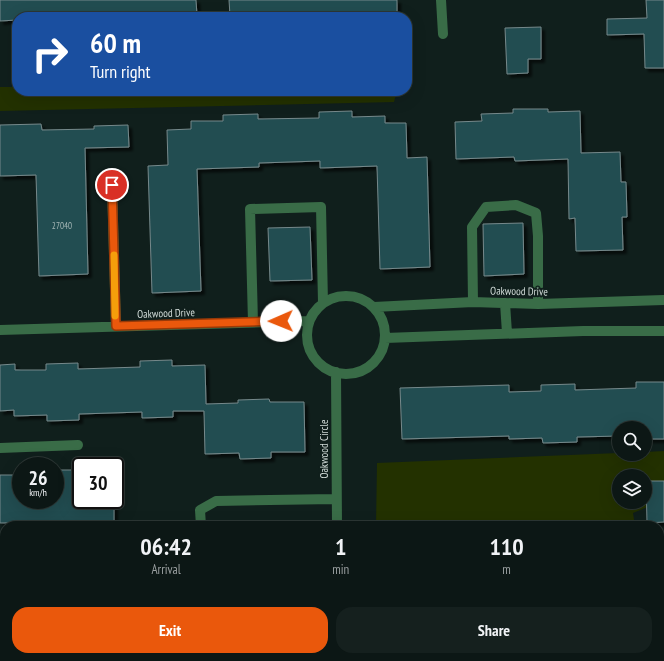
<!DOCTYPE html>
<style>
body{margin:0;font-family:"PT Sans Narrow",sans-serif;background:#15201e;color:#f1f3f6;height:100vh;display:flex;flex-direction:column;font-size:15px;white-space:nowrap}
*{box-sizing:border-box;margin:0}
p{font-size:13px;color:#9a9fa0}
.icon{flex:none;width:22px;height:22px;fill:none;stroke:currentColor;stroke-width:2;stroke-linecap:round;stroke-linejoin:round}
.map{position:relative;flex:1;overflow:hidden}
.drawer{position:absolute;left:0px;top:521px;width:664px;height:140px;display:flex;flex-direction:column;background:#0c1715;border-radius:16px 16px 0 0;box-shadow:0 4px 16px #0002,0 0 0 1px #2c3634}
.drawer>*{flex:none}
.guide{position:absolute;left:12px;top:12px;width:400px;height:84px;border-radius:16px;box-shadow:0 4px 16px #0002,0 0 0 1px #2c3634;background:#1a4fa0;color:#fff;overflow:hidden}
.tools{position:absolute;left:612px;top:421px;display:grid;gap:8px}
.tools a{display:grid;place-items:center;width:40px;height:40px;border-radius:50%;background:#0c1715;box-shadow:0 4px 16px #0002,0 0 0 1px #2c3634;font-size:20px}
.speed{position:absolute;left:12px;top:457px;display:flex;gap:8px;font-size:20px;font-weight:700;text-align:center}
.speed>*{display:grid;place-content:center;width:52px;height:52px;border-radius:50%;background:#0c1715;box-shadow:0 4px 16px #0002,0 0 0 1px #2c3634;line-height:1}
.speed small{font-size:10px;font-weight:400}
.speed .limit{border:2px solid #111;border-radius:6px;background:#fff;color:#111}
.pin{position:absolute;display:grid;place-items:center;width:34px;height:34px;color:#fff;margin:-17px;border:2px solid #fff;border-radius:50%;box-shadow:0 1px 4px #0007}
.me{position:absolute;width:44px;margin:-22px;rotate:269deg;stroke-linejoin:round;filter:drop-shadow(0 0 3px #0008)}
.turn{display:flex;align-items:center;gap:14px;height:84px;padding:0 12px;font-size:18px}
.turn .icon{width:52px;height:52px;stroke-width:2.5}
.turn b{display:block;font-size:28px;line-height:34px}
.eta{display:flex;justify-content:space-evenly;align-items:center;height:68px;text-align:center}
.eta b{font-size:24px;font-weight:600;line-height:28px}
.button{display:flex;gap:8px;margin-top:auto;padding:8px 12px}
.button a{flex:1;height:46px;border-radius:16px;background:#ea580c;color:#fff;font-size:16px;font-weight:600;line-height:46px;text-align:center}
.button a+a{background:#15201e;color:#f1f3f6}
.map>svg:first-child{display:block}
</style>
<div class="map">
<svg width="664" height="661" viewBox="0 0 664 661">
<defs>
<filter id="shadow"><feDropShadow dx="3.5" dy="3.5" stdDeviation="1" flood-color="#0009"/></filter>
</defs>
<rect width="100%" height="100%" fill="#101f1c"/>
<path fill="#233100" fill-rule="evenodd" d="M 0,87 L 17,87 L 17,91 L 397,91 L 394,102 L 0,111 Z
M 664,451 L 664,500 L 633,513 L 635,526 L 376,526 L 377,463 L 619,453 L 645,454 L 645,452 ZM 619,476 L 645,476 L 645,502 L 619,502 Z"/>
<path fill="#234d51" stroke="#76898b" filter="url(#shadow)" d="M 0,0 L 196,0 L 197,16 L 17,17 L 17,20 L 0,21 Z
M 229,0 L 397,0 L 397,16 L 377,17 L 230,16 Z
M 646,0 L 664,0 L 664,68 L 645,68 L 644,34 L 607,35 L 607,19 L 647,18 Z
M 541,27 L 541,59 L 528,59 L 528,73 L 507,74 L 505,28 Z
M 513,109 L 548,109 L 548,112 L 580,111 L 581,153 L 620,152 L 621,182 L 626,182 L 627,217 L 622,217 L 623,250 L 576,251 L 575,218 L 569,219 L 568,159 L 515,161 L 514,157 L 456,159 L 455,122 L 482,121 L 481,114 L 513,113 Z
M 352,111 L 352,117 L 385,116 L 385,123 L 406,123 L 407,158 L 427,157 L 430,267 L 380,269 L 377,166 L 320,168 L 320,161 L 259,163 L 259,167 L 197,169 L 201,291 L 152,293 L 148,166 L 168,165 L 167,130 L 191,129 L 191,121 L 223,121 L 223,115 L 258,114 L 258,119 L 319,118 L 319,112 Z
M 41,124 L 42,130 L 94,129 L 94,126 L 128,125 L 129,147 L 85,148 L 88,274 L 39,276 L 36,175 L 0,176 L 0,125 Z
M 523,223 L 524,274 L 484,276 L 483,224 Z
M 310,227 L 312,280 L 270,281 L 268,228 Z
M 172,360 L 172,366 L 205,365 L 206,404 L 238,403 L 238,400 L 269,399 L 270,402 L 304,402 L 305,452 L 271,452 L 271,458 L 240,459 L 239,453 L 205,454 L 204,411 L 173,411 L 173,417 L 142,418 L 142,412 L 79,414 L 79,420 L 47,421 L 47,415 L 14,416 L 14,410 L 0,411 L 0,365 L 15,364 L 15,370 L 46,370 L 46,364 L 78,363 L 78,369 L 140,367 L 140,361 Z
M 636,382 L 664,382 L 664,439 L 645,439 L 645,428 L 619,428 L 619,436 L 577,437 L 577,442 L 543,443 L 542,438 L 509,439 L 509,436 L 402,439 L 400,388 L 509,385 L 509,392 L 541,391 L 541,385 L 575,384 L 575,390 L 636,388 Z
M 55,470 L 80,470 L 81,500 L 114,500 L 114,526 L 48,526 L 48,522 L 0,523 L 0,475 L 21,475 L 21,500 L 55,500 Z
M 646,481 L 664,481 L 664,522 L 647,523 Z"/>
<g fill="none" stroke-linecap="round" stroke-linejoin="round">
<path stroke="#396c47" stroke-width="10" d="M 441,0 L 443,34
M 112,185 L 116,326
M307 335a39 39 0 1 1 78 0a39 39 0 1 1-78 0Z
M 473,302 L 472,227 L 486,207 L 516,205 L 536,213 L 538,236 L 538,304
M 505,303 L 507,333
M 374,307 L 473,302 L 538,304 L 664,300
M 253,322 L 250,209 L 321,207 L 323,303
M 0,330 L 309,321
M 385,338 L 583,331 L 664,331
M 336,372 L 337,526
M 0,448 L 78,445
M 201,526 L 200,510 L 216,501 L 335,499
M 0,581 L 5,581
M 48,656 L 48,661
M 322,661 L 323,656"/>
</g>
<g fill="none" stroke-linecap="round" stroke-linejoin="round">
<defs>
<path id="route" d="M 112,185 L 116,326 L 281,321"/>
</defs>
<use href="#route" stroke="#983908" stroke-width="10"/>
<use href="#route" stroke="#ea580c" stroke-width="7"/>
<path stroke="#f59e0b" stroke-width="7" d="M 114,255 L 115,316"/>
</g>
<g text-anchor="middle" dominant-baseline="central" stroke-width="4" stroke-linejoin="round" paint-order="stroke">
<g font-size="9" fill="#a5b7b6">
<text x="62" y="225">27040</text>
</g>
<g font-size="11" fill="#d0dad7" stroke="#101f1c">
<text transform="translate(519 291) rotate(1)">Oakwood Drive</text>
<text transform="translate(166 313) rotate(-2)">Oakwood Drive</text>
<text transform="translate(324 449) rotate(-90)">Oakwood Circle</text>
</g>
</g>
</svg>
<div class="tools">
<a><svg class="icon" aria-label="search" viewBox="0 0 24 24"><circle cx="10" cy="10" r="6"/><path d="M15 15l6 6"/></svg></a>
<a><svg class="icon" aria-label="layers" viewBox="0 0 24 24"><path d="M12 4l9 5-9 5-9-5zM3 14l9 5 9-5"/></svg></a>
</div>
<div class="speed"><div>26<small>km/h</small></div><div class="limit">30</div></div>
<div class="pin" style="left:112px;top:185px;background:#d93025"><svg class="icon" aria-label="arrive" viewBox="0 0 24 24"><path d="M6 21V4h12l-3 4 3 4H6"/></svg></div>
<svg class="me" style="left:281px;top:321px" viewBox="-20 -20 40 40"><circle r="19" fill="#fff"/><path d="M0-13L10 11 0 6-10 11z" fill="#ea580c"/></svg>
<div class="guide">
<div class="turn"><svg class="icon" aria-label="right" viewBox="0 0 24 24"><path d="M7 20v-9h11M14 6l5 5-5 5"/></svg><div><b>60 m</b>Turn right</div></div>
</div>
<section class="drawer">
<div class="eta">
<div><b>06:42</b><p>Arrival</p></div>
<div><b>1</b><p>min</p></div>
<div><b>110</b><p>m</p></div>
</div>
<div class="button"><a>Exit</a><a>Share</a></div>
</section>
</div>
